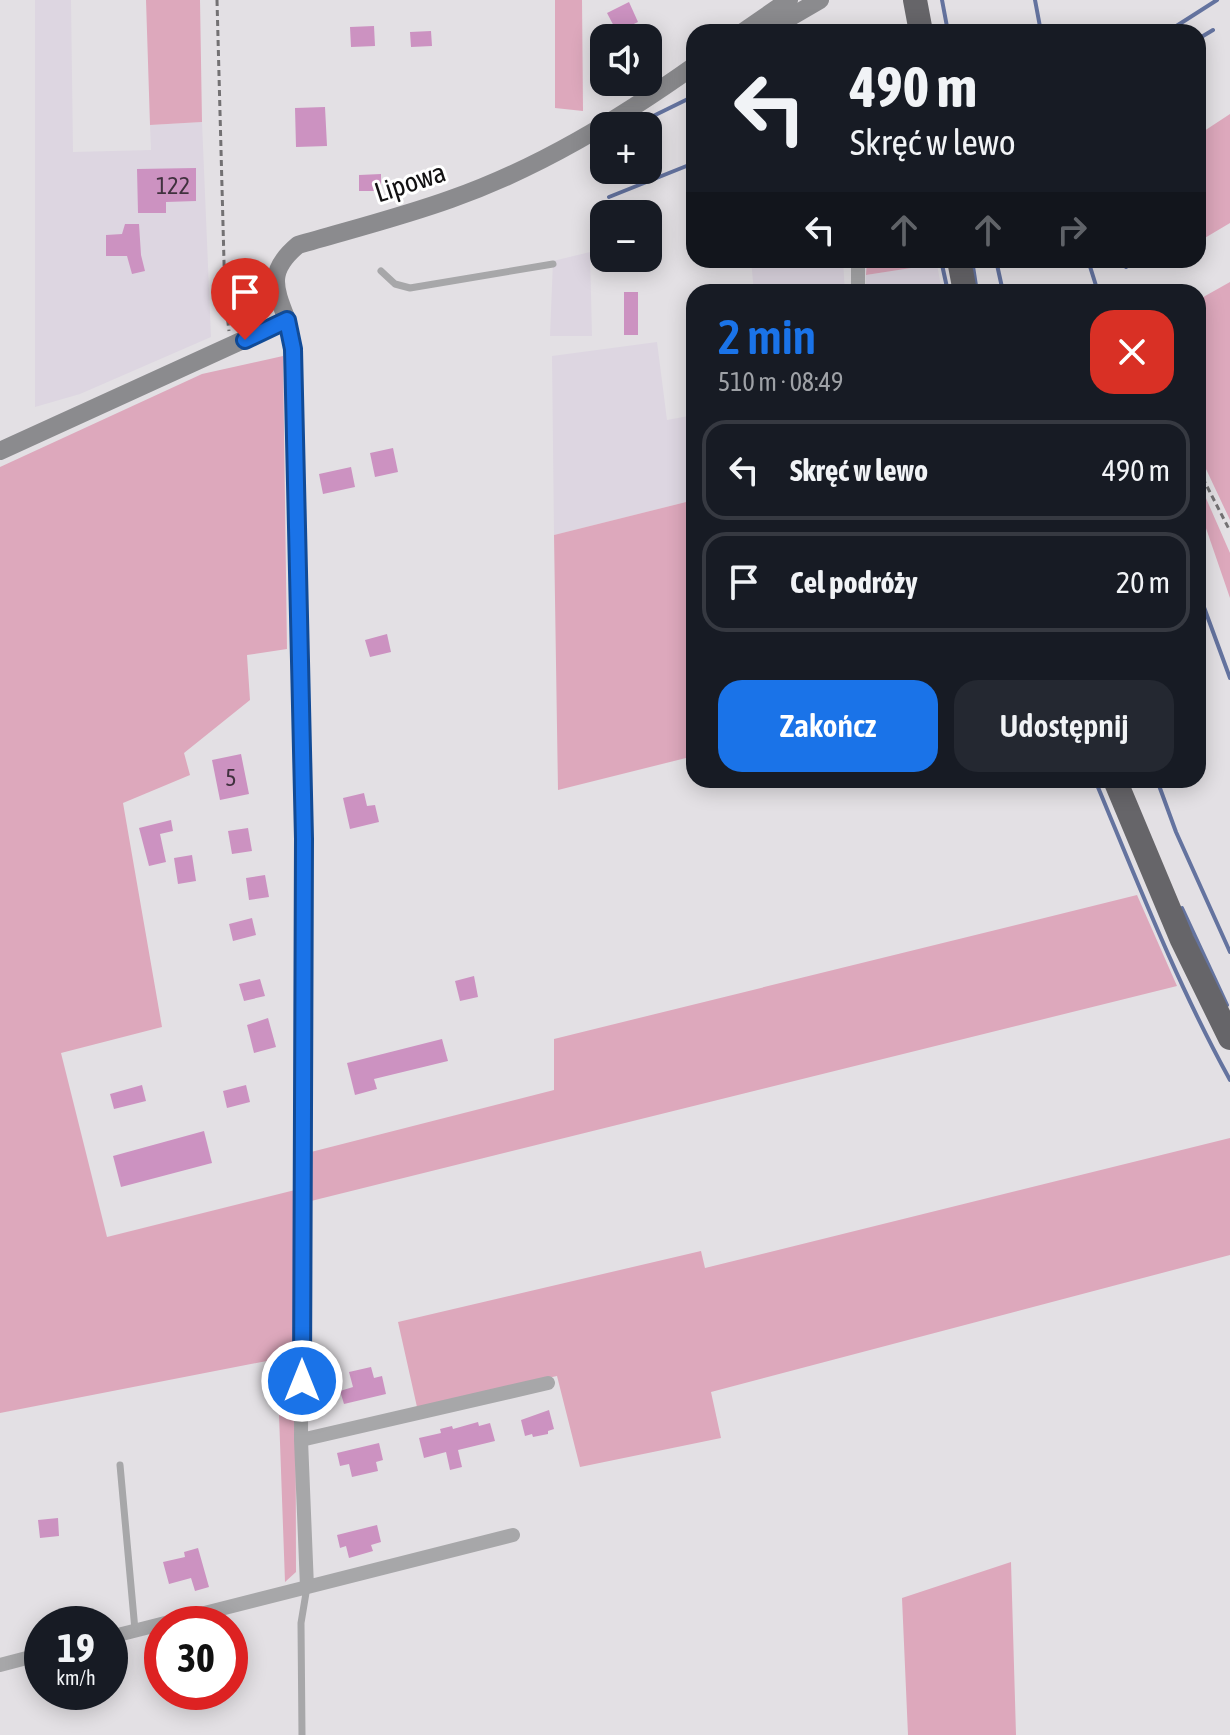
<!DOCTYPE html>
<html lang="pl">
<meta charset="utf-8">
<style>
body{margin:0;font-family:"Asap Condensed",sans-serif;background:#242831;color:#f1f3f6;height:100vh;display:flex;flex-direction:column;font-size:30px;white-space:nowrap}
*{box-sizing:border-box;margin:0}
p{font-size:26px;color:#9ea1a6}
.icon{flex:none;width:44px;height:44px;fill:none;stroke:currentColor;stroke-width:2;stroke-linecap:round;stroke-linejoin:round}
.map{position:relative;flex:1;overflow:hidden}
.details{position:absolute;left:686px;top:284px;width:520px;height:504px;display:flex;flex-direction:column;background:#171b24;border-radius:24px;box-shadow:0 4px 20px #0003}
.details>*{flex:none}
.top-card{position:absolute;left:686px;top:24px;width:520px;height:244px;border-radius:24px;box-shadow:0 4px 20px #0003;background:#171b24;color:#f1f3f6;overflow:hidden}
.buttons{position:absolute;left:590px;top:24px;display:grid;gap:16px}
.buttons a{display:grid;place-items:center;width:72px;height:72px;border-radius:16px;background:#171b24;box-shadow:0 4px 20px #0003;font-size:40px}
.speed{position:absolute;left:24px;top:1606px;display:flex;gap:16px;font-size:40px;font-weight:700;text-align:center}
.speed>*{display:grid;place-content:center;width:104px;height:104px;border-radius:50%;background:#171b24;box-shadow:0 4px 20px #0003;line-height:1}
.speed small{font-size:20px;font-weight:400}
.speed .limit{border:12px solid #d22;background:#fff;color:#111}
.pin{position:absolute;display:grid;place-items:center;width:68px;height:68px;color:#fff;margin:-82px -34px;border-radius:50% 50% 50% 0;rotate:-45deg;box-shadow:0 0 8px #0007}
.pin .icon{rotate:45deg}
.me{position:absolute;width:88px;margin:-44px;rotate:0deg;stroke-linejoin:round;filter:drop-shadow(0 0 6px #0008)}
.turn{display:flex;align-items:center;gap:28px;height:168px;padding:0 32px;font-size:36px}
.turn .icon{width:104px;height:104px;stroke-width:2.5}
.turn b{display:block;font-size:56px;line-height:68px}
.lanes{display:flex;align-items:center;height:76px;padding:0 32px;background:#0003;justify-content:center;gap:40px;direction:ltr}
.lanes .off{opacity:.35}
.round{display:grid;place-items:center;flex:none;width:84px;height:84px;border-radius:24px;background:#242831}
.summary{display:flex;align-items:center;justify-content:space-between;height:136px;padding:0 32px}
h1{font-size:48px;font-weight:600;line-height:60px;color:#1a73e8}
.primary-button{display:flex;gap:16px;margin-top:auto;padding:16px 32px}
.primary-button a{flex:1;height:92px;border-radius:24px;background:#1a73e8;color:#fff;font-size:32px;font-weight:600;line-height:92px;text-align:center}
.primary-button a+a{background:#242831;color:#f1f3f6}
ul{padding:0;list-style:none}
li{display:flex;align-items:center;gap:24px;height:100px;margin:0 16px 12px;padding:0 16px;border:4px solid #363941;border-radius:24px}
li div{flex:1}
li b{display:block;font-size:30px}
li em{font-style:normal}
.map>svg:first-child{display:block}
</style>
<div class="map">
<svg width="1230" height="1735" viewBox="0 0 1230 1735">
<rect width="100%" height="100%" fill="#e3e0e4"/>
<path fill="#ddd6e1" d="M 35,0 L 71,0 L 73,152 L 151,150 L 150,125 L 202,122 L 211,337 L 80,394 L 35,407 Z
M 590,252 L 592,336 L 550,336 L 553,261 Z
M 751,260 L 843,260 L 845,292 L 754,292 Z
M 937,264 L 942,292 L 866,292 L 866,275 Z
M 657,342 L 667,420 L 694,415 L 694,500 L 554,535 L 552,356 Z"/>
<path fill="#dda8bc" d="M 146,0 L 200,0 L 202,122 L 150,125 Z
M 555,0 L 582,0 L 583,111 L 555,108 Z
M 1230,114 L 1230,223 L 1198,242 L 1198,135 Z
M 867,260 L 936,260 L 937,264 L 866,275 Z
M 1230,282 L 1230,520 L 1198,452 L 1198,300 Z
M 283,356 L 287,649 L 247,655 L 250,700 L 184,753 L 190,775 L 123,803 L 162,1027 L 61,1053 L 107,1237 L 295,1190 L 296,1572 L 285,1582 L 277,1359 L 0,1413 L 0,467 L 202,374 Z
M 1198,480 L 1230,553 L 1230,598 L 1198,505 Z
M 694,500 L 694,756 L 558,790 L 554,535 Z
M 1137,895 L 1177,986 L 307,1202 L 311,1152 L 554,1090 L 554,1039 Z
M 1230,1138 L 1230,1255 L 711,1392 L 721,1438 L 580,1467 L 557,1376 L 417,1407 L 398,1322 L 701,1251 L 705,1268 Z
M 1011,1562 L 1016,1735 L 908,1735 L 902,1598 Z"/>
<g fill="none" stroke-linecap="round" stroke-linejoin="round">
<path stroke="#64739f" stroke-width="4" d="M 942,0 L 948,32
M 1035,0 L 1041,32
M 855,32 L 874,26
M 1167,32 L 1217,0
M 1198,39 L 1213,30
M 639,123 L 694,96
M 609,197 L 694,163
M 941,260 L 948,292
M 972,260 L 977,292
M 996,260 L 1003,292
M 1088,260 L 1098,292
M 1125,260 L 1126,267
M 1198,591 L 1230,678
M 1095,780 C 1137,881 1177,984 1230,1080
M 1157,780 L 1176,832 L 1230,952
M 1182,908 L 1227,1005"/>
</g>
<path fill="#cc92c1" d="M 629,2 L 638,22 L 617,32 L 607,13 Z
M 374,26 L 375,46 L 351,47 L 350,27 Z
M 431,31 L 432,46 L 411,47 L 410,32 Z
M 325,107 L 327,146 L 296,147 L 295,108 Z
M 196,168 L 196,201 L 166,202 L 166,213 L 138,213 L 137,169 Z
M 381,174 L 381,191 L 359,191 L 359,175 Z
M 125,224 L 139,224 L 141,255 L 145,271 L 132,274 L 127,256 L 106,256 L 106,235 L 122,234 Z
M 624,292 L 638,292 L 638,335 L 624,335 Z
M 393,448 L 398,472 L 375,477 L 370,453 Z
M 351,467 L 355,487 L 323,494 L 319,474 Z
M 387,634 L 391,652 L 370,657 L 365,640 Z
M 241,754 L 249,794 L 220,800 L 212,760 Z
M 364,793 L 367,806 L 375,805 L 379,822 L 350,829 L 343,798 Z
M 171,820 L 173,831 L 160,834 L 166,862 L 149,866 L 139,828 Z
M 248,828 L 252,851 L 232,854 L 228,831 Z
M 192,855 L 196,881 L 178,884 L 174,858 Z
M 265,875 L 269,897 L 249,900 L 246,878 Z
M 252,918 L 256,935 L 233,941 L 229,924 Z
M 474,976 L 478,997 L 460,1001 L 455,981 Z
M 260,979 L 265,996 L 244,1001 L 239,984 Z
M 268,1018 L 276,1047 L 254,1053 L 247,1025 Z
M 442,1039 L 448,1061 L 374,1079 L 377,1089 L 355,1095 L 347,1063 Z
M 142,1085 L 146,1101 L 114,1109 L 110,1094 Z
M 246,1085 L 250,1102 L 227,1108 L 223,1091 Z
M 204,1131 L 212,1163 L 121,1187 L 113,1156 Z
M 371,1367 L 374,1378 L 382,1376 L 386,1394 L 344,1404 L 340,1391 L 353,1387 L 349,1372 Z
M 549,1410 L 554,1429 L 548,1431 L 548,1434 L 533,1437 L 532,1434 L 525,1436 L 521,1420 Z
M 478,1422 L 479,1426 L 490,1423 L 495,1441 L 458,1450 L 462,1467 L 450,1470 L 446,1452 L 424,1458 L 419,1438 L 441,1433 L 440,1429 L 452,1426 L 453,1429 Z
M 379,1443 L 383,1460 L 376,1462 L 378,1471 L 352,1477 L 349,1464 L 340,1466 L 337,1453 Z
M 58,1518 L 59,1536 L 40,1538 L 38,1520 Z
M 377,1525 L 381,1542 L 371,1545 L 373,1551 L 349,1558 L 346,1546 L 340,1548 L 337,1535 Z
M 198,1548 L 209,1587 L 195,1591 L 191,1578 L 169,1584 L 163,1562 L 185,1557 L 184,1552 Z"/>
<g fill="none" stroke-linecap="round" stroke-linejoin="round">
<path stroke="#737173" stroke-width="3" stroke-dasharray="6 4" stroke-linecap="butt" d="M 217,0 L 225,299 L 229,331
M 883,30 L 883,32
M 1198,469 L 1230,531"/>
<path stroke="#a7a7a9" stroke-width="7" d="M 381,271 L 395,284 L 410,288 L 553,264
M 120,1465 L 135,1630
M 302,1735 L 301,1623 L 307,1587"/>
<path stroke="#a7a7a9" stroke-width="14" d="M 858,292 L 858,260
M 287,320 L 293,349 L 304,839 L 301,1440 L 307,1587
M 301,1440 L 548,1383
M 110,1637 L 513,1535
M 0,1665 L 42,1654"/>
<path stroke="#8b8b8e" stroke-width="18" d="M 743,32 L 789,0
M 765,32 L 820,0
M 0,451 L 287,320 C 274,287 267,271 298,245 C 349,230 401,217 451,199 C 539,168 619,119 694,66"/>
<path stroke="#666569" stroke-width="24" d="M 915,0 L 921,32
M 959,260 L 965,292
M 1115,780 L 1182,940 L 1230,1038"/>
</g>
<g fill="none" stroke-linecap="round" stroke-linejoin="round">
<defs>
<path id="route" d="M 245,340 L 287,320 L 293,349 L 304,839 L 302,1381"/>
</defs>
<use href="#route" stroke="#114b97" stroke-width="20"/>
<use href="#route" stroke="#1a73e8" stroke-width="14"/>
</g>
<g text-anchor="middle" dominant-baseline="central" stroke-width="6" stroke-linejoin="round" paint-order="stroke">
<g font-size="24" fill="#40313e">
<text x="173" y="185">122</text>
<text x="231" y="777">5</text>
</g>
<g font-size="28" fill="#121112" stroke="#fff">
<text transform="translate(410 182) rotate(-18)">Lipowa</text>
</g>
</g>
</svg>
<div class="buttons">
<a><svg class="icon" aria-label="sound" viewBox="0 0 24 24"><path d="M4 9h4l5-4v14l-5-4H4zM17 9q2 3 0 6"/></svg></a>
<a>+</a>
<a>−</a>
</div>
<div class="speed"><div>19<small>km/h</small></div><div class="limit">30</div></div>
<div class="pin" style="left:245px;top:340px;background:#d93025"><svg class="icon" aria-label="arrive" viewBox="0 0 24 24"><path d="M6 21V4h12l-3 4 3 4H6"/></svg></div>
<svg class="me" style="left:302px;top:1381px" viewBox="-20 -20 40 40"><circle r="17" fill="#1a73e8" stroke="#fff" stroke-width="3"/><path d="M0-11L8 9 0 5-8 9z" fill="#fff"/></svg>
<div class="top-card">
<div class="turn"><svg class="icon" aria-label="left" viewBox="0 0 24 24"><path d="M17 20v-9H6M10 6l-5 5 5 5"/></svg><div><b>490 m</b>Skręć w lewo</div></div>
<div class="lanes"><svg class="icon" aria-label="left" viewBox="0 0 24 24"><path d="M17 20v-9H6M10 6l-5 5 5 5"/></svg><svg class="icon off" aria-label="ahead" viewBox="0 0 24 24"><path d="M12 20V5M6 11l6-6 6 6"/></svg><svg class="icon off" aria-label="ahead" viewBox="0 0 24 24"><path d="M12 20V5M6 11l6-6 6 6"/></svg><svg class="icon off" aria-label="right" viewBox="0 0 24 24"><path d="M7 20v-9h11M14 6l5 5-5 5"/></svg></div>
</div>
<section class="details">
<div class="summary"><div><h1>2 min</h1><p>510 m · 08:49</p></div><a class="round" style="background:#d93025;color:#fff"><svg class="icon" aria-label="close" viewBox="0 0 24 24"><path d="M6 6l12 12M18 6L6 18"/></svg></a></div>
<ul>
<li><svg class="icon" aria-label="left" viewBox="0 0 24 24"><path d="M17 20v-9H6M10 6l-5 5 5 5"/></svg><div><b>Skręć w lewo</b></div><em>490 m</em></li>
<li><svg class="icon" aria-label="arrive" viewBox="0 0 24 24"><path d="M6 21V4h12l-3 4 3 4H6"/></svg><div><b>Cel podróży</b></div><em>20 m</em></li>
</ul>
<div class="primary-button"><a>Zakończ</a><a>Udostępnij</a></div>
</section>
</div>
